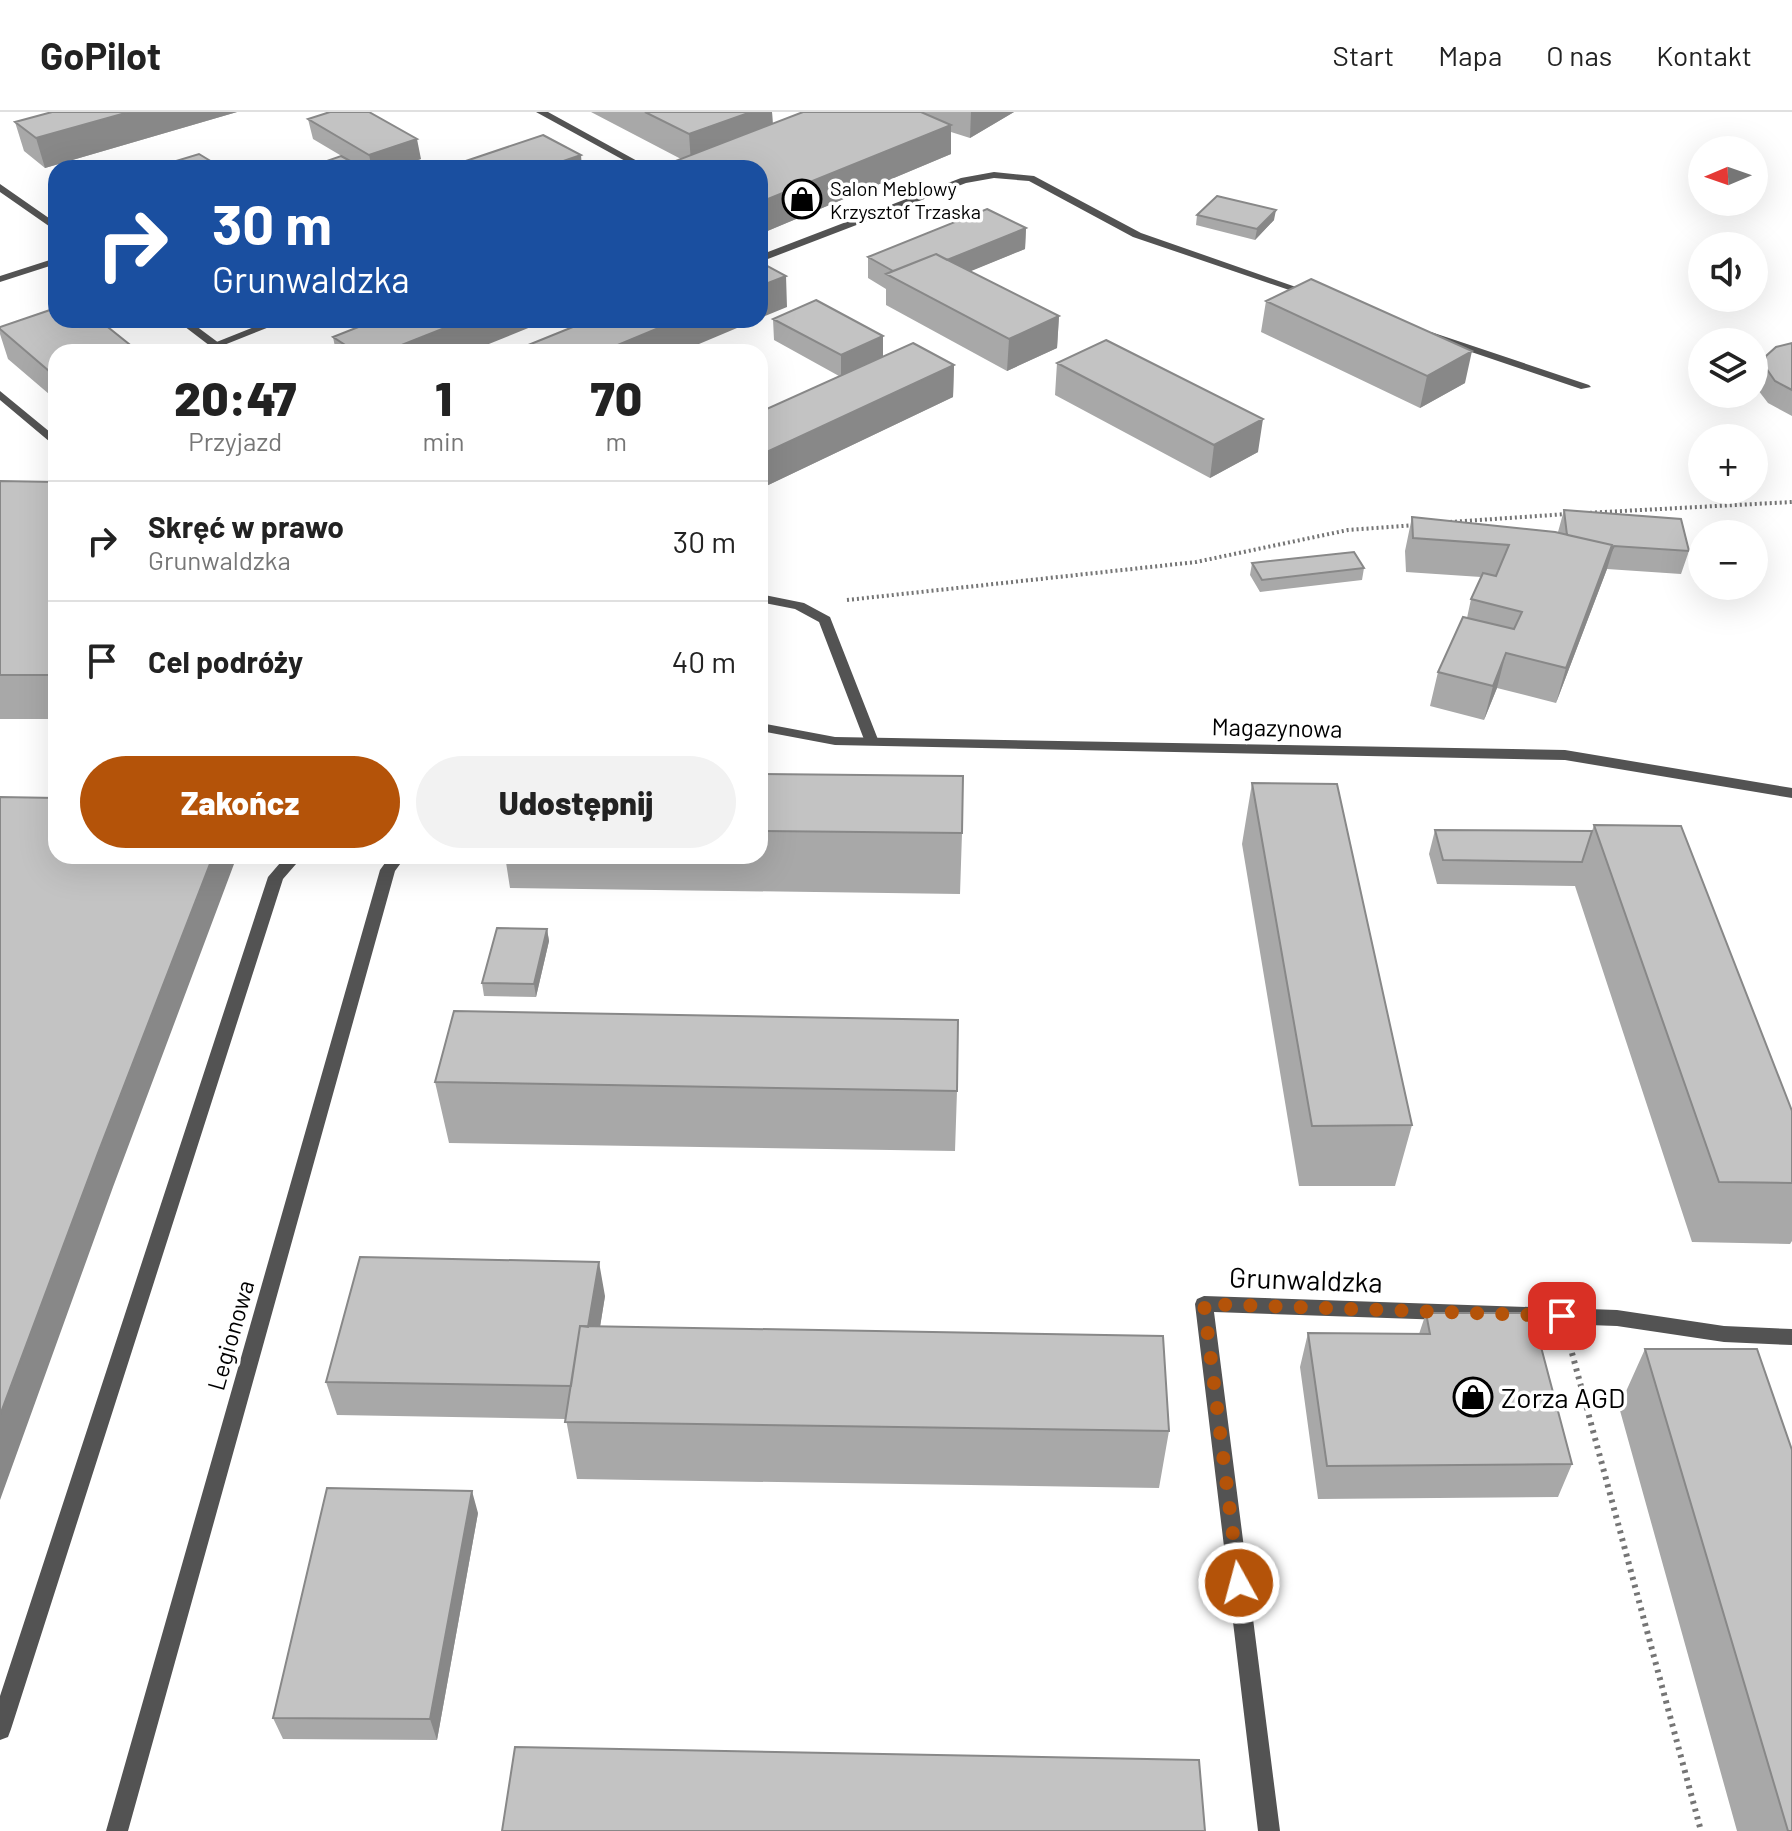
<!DOCTYPE html>
<html lang="pl">
<meta charset="utf-8">
<style>
body{margin:0;font-family:Barlow,sans-serif;background:#f2f2f2;color:#222;height:100vh;display:flex;flex-direction:column;font-size:30px;white-space:nowrap}
*{box-sizing:border-box;margin:0}
p{font-size:26px;color:#767676}
.icon{flex:none;width:44px;height:44px;fill:none;stroke:currentColor;stroke-width:2;stroke-linecap:round;stroke-linejoin:round}
.map{position:relative;flex:1;overflow:hidden}
.details{position:absolute;left:48px;top:232px;width:720px;height:520px;display:flex;flex-direction:column;background:#fff;border-radius:24px;box-shadow:0 8px 32px #0002}
.details>*{flex:none}
.banner{position:absolute;left:48px;top:48px;width:720px;height:168px;border-radius:24px;box-shadow:0 8px 32px #0002;background:#1a4fa0;color:#fff;overflow:hidden}
.needle{width:52px;rotate:268deg}
.controls{position:absolute;left:1688px;top:24px;display:grid;gap:16px}
.controls a{display:grid;place-items:center;width:80px;height:80px;border-radius:50%;background:#fff;box-shadow:0 8px 32px #0002;font-size:40px}
.pin{position:absolute;display:grid;place-items:center;width:68px;height:68px;color:#fff;margin:-34px;border-radius:16px;box-shadow:0 4px 12px #0006}
.me{position:absolute;width:88px;margin:-44px;rotate:353deg;stroke-linejoin:round;filter:drop-shadow(0 0 6px #0008)}
.turn{display:flex;align-items:center;gap:28px;height:168px;padding:0 32px;font-size:36px}
.turn .icon{width:104px;height:104px;stroke-width:2.5}
.turn b{display:block;font-size:56px;line-height:68px}
.eta{display:flex;justify-content:space-evenly;align-items:center;height:136px;text-align:center}
.eta b{font-size:48px;font-weight:800;line-height:56px}
.button{display:flex;gap:16px;margin-top:auto;padding:16px 32px}
.button a{flex:1;height:92px;border-radius:48px;background:#b45309;color:#fff;font-size:32px;font-weight:800;line-height:92px;text-align:center}
.button a+a{background:#f2f2f2;color:#222}
ul{padding:0;list-style:none}
li{display:flex;align-items:center;gap:24px;height:120px;padding:0 32px;border-top:2px solid #e0e0e0}
li div{flex:1}
li b{display:block;font-size:30px}
li em{font-style:normal}
header{display:flex;align-items:center;gap:48px;box-sizing:border-box;height:112px;padding:0 40px;background:#fff;border-bottom:2px solid #e0e0e0}
header strong{font-size:38px}
nav{display:flex;gap:44px;margin-inline-start:auto;font-size:28px}
.map>svg:first-child{display:block}
</style>
<header>
<strong>GoPilot</strong>
<nav><a>Start</a><a>Mapa</a><a>O nas</a><a>Kontakt</a></nav>
</header>
<div class="map">
<svg width="1792" height="1719" viewBox="0 0 1792 1719">
<rect width="100%" height="100%" fill="#fff"/>
<g fill="none" stroke-linecap="round" stroke-linejoin="round">
<path stroke="#757575" stroke-width="4" stroke-dasharray="2 3" stroke-linecap="butt" d="M 1585,401 L 1792,390
M 1450,410 L 1567,402
M 847,488 L 1196,450 L 1348,418 L 1416,413"/>
<path stroke="#757575" stroke-width="6" stroke-dasharray="3 5" stroke-linecap="butt" d="M 1572,1241 L 1701,1719"/>
<path fill="#535353" fill-rule="evenodd" d="M 536,0 L 548,0 L 650,56 L 638,56 Z
M 994,60 L 1034,64 L 1141,121 L 1316,182 L 1307,184 L 1133,125 L 1029,69 L 994,66 L 966,71 L 760,150 L 760,143 L 961,66 Z
M 56,146 L 56,152 L 0,170 L 0,164 Z
M 272,208 L 287,208 L 219,235 L 209,233 Z
M 1431,220 L 1589,273 L 1591,275 L 1581,277 L 1427,225 L 1425,223 Z
M 0,279 L 56,325 L 56,335 L 0,288 Z
M 760,482 L 804,491 L 830,505 L 879,630 L 877,633 L 867,633 L 865,630 L 819,510 L 795,497 L 760,490 Z
M 286,744 L 303,744 L 283,767 L 11,1617 L 8,1625 L 0,1628 L 0,1584 L 268,765 Z"/>
<path fill="#535353" fill-rule="evenodd" d="M 0,72 L 56,111 L 56,119 L 0,80 Z
M 176,208 L 188,208 L 231,240 L 218,240 Z
M 760,611 L 835,625 L 1565,638 L 1792,676 L 1792,686 L 1565,648 L 835,633 L 760,619 Z
M 390,744 L 406,744 L 395,759 L 128,1719 L 106,1719 L 380,758 Z
M 1204,1184 L 1617,1198 L 1724,1214 L 1792,1217 L 1792,1233 L 1724,1230 L 1617,1214 L 1214,1200 L 1280,1719 L 1258,1719 L 1195,1192 L 1197,1187 Z"/>
</g>
<path fill="#a8a8a8" d="M 52,0 L 237,0 L 45,56 L 24,39 L 15,10 Z
M 591,0 L 772,0 L 773,12 L 803,0 L 1014,0 L 970,26 L 951,20 L 951,42 L 765,120 L 760,118 L 760,56 L 678,56 L 678,48 L 681,47 Z
M 308,7 L 421,47 L 394,56 L 361,56 L 354,52 L 355,56 L 345,46 L 313,27 Z
M 1197,103 L 1274,108 L 1255,128 L 1196,113 Z
M 1026,116 L 1025,137 L 970,159 L 1059,204 L 1057,236 L 1007,259 L 886,193 L 886,177 L 868,166 L 868,145 Z
M 1266,189 L 1465,271 L 1420,296 L 1261,220 Z
M 773,207 L 883,224 L 883,245 L 954,253 L 953,285 L 760,377 L 760,300 L 839,264 L 774,228 Z
M 0,215 L 56,240 L 56,288 L 8,247 L 0,222 Z
M 333,225 L 469,240 L 336,240 Z
M 1792,231 L 1792,304 L 1768,291 L 1758,278 L 1759,266 L 1766,244 Z
M 1057,251 L 1258,340 L 1210,366 L 1055,283 Z
M 0,369 L 56,370 L 56,607 L 0,607 Z
M 1564,398 L 1689,439 L 1681,462 L 1607,457 L 1556,591 L 1497,576 L 1484,608 L 1430,594 L 1438,560 L 1467,506 L 1471,487 L 1481,465 L 1406,460 L 1405,439 L 1412,405 L 1558,420 Z
M 1252,451 L 1364,456 L 1362,468 L 1260,480 L 1250,463 Z
M 760,662 L 962,721 L 960,782 L 510,776 L 505,744 L 760,744 Z
M 1252,671 L 1412,1013 L 1395,1074 L 1299,1074 L 1242,732 Z
M 1594,713 L 1792,999 L 1792,1129 L 1790,1132 L 1692,1130 L 1575,774 L 1437,772 L 1429,742 L 1435,718 L 1592,719 Z
M 547,817 L 549,829 L 536,885 L 484,884 L 482,871 Z
M 435,970 L 957,979 L 955,1039 L 449,1031 Z
M 605,1184 L 600,1215 L 1169,1319 L 1159,1376 L 577,1367 L 566,1307 L 337,1303 L 326,1270 Z
M 1426,1201 L 1572,1352 L 1558,1385 L 1318,1387 L 1300,1255 L 1308,1221 L 1419,1222 Z
M 1645,1237 L 1792,1719 L 1737,1719 L 1619,1295 Z
M 478,1401 L 437,1628 L 283,1627 L 273,1606 Z"/>
<path fill="#888" d="M 129,0 L 237,0 L 45,56 L 36,26 Z
M 751,0 L 772,0 L 773,22 L 691,51 L 689,22 Z
M 971,0 L 1014,0 L 970,26 Z
M 951,13 L 951,42 L 765,120 L 763,89 Z
M 417,27 L 421,47 L 394,56 L 372,56 L 369,43 Z
M 581,43 L 582,56 L 543,56 Z
M 354,51 L 355,56 L 338,56 Z
M 1276,98 L 1274,108 L 1255,128 L 1257,117 Z
M 1026,116 L 1025,137 L 920,180 L 904,165 Z
M 786,164 L 787,195 L 760,206 L 760,174 Z
M 1059,204 L 1057,236 L 1007,259 L 1009,227 Z
M 465,208 L 548,208 L 469,240 L 384,240 Z
M 678,208 L 756,208 L 680,240 L 601,240 Z
M 883,224 L 883,246 L 841,265 L 841,243 Z
M 1472,239 L 1465,271 L 1420,296 L 1427,264 Z
M 954,253 L 953,285 L 760,377 L 760,343 Z
M 1263,307 L 1258,340 L 1210,366 L 1214,333 Z
M 1612,433 L 1614,434 L 1607,457 L 1556,591 L 1566,556 Z
M 1506,541 L 1497,576 L 1484,608 L 1493,574 Z
M 213,744 L 237,744 L 113,1075 L 0,1388 L 0,1303 L 98,1041 Z
M 547,817 L 549,829 L 536,885 L 534,872 Z
M 599,1150 L 605,1184 L 585,1307 L 578,1274 Z
M 472,1379 L 478,1401 L 437,1628 L 430,1607 Z"/>
<path fill="#c3c3c3" stroke="#888" stroke-width="2" d="M 52,0 L 129,0 L 36,26 L 15,10 Z
M 330,0 L 369,0 L 417,27 L 369,43 L 308,7 Z
M 645,0 L 751,0 L 689,22 Z
M 803,0 L 921,0 L 951,13 L 763,89 L 760,88 L 760,56 L 694,56 L 678,48 Z
M 543,23 L 581,43 L 543,56 L 445,56 Z
M 199,42 L 222,56 L 153,56 Z
M 341,44 L 354,51 L 338,56 L 307,56 Z
M 1217,84 L 1276,98 L 1257,117 L 1197,103 Z
M 987,97 L 1026,116 L 947,148 L 936,142 L 893,159 L 868,145 Z
M 936,142 L 1059,204 L 1009,227 L 886,162 Z
M 760,150 L 786,164 L 760,174 Z
M 1311,167 L 1472,239 L 1427,264 L 1266,189 Z
M 816,188 L 883,224 L 841,243 L 773,207 Z
M 56,196 L 56,208 L 99,208 L 139,240 L 56,240 L 56,265 L 0,217 L 0,215 Z
M 376,208 L 465,208 L 384,240 L 356,240 L 333,225 Z
M 590,208 L 678,208 L 601,240 L 511,240 Z
M 1106,228 L 1263,307 L 1214,333 L 1057,251 Z
M 913,231 L 954,253 L 760,343 L 760,300 Z
M 1792,231 L 1792,278 L 1775,269 L 1766,256 L 1766,244 L 1776,235 Z
M 0,369 L 56,370 L 56,563 L 0,563 Z
M 1564,398 L 1681,407 L 1689,439 L 1614,434 L 1609,443 L 1612,433 L 1567,423 Z
M 1412,405 L 1555,420 L 1612,433 L 1566,556 L 1506,541 L 1493,574 L 1438,560 L 1463,505 L 1514,517 L 1522,500 L 1471,487 L 1483,461 L 1496,464 L 1509,433 L 1413,426 Z
M 1354,440 L 1364,456 L 1262,468 L 1252,451 Z
M 760,662 L 963,664 L 962,721 L 760,719 Z
M 1252,671 L 1337,672 L 1412,1013 L 1312,1014 Z
M 0,685 L 56,686 L 56,744 L 213,744 L 98,1041 L 0,1303 Z
M 1594,713 L 1681,714 L 1792,999 L 1792,1071 L 1719,1070 Z
M 1435,718 L 1592,719 L 1582,750 L 1443,748 Z
M 497,816 L 547,817 L 534,872 L 482,871 Z
M 454,899 L 958,908 L 957,979 L 435,970 Z
M 360,1145 L 599,1150 L 588,1215 L 580,1214 L 571,1274 L 326,1270 Z
M 1426,1201 L 1532,1201 L 1572,1352 L 1327,1354 L 1308,1221 L 1430,1222 Z
M 580,1214 L 1163,1224 L 1169,1319 L 565,1310 Z
M 1645,1237 L 1757,1237 L 1792,1338 L 1792,1719 L 1788,1719 Z
M 327,1376 L 472,1379 L 430,1607 L 273,1606 Z
M 515,1635 L 1199,1648 L 1205,1719 L 502,1719 Z"/>
<g fill="none" stroke-linecap="round" stroke-linejoin="round">
<path stroke="#b45309" stroke-width="14" stroke-dasharray="0 25.2" d="M 1239,1471 L 1204,1192 L 1562,1204"/>
</g>
<defs>
<symbol id="shop-ring" viewBox="-11 -11 22 22"><circle r="9.5" fill="#fff" stroke="#000" stroke-width="1.5"/><path d="M-5-2.5h2.3a2.7 3.5 0 0 1 5.4 0H5L5.5 6h-11ZM-1.5-2.5h3a1.5 2.3 0 0 0-3 0Z" fill="#000"/></symbol>
</defs>
<g fill-rule="evenodd">
<use href="#shop-ring" x="780" y="65" width="44" height="44"/>
<use href="#shop-ring" x="1451" y="1263" width="44" height="44"/>
</g>
<g text-anchor="middle" dominant-baseline="central" stroke-width="7" stroke-linejoin="round" paint-order="stroke">
<g font-size="20" fill="#000" stroke="#fff" text-anchor="start">
<text x="830" y="76">Salon Meblowy<tspan x="830" dy="23">Krzysztof Trzaska</tspan></text>
</g>
<g font-size="24" fill="#000" stroke="#fff">
<text transform="translate(1277 615) rotate(1)">Magazynowa</text>
<text transform="translate(230 1223) rotate(-74)">Legionowa</text>
</g>
<g font-size="28" fill="#000" stroke="#fff">
<text transform="translate(1306 1167) rotate(2)">Grunwaldzka</text>
</g>
<g font-size="28" fill="#000" stroke="#fff" text-anchor="start">
<text x="1501" y="1285">Zorza AGD</text>
</g>
</g>
</svg>
<div class="controls">
<a><svg class="needle" viewBox="-14 -14 28 28"><path d="M0-13l5 13h-10z" fill="#e53935"/><path d="M0 13l5-13h-10z" fill="#767676"/></svg></a>
<a><svg class="icon" aria-label="sound" viewBox="0 0 24 24"><path d="M4 9h4l5-4v14l-5-4H4zM17 9q2 3 0 6"/></svg></a>
<a><svg class="icon" aria-label="layers" viewBox="0 0 24 24"><path d="M12 4l9 5-9 5-9-5zM3 14l9 5 9-5"/></svg></a>
<a>+</a>
<a>−</a>
</div>
<div class="pin" style="left:1562px;top:1204px;background:#d93025"><svg class="icon" aria-label="arrive" viewBox="0 0 24 24"><path d="M6 21V4h12l-3 4 3 4H6"/></svg></div>
<svg class="me" style="left:1239px;top:1471px" viewBox="-20 -20 40 40"><circle r="17" fill="#b45309" stroke="#fff" stroke-width="3"/><path d="M0-11L8 9 0 5-8 9z" fill="#fff"/></svg>
<div class="banner">
<div class="turn"><svg class="icon" aria-label="right" viewBox="0 0 24 24"><path d="M7 20v-9h11M14 6l5 5-5 5"/></svg><div><b>30 m</b>Grunwaldzka</div></div>
</div>
<section class="details">
<div class="eta">
<div><b>20:47</b><p>Przyjazd</p></div>
<div><b>1</b><p>min</p></div>
<div><b>70</b><p>m</p></div>
</div>
<ul>
<li><svg class="icon" aria-label="right" viewBox="0 0 24 24"><path d="M7 20v-9h11M14 6l5 5-5 5"/></svg><div><b>Skręć w prawo</b><p>Grunwaldzka</p></div><em>30 m</em></li>
<li><svg class="icon" aria-label="arrive" viewBox="0 0 24 24"><path d="M6 21V4h12l-3 4 3 4H6"/></svg><div><b>Cel podróży</b></div><em>40 m</em></li>
</ul>
<div class="button"><a>Zakończ</a><a>Udostępnij</a></div>
</section>
</div>
